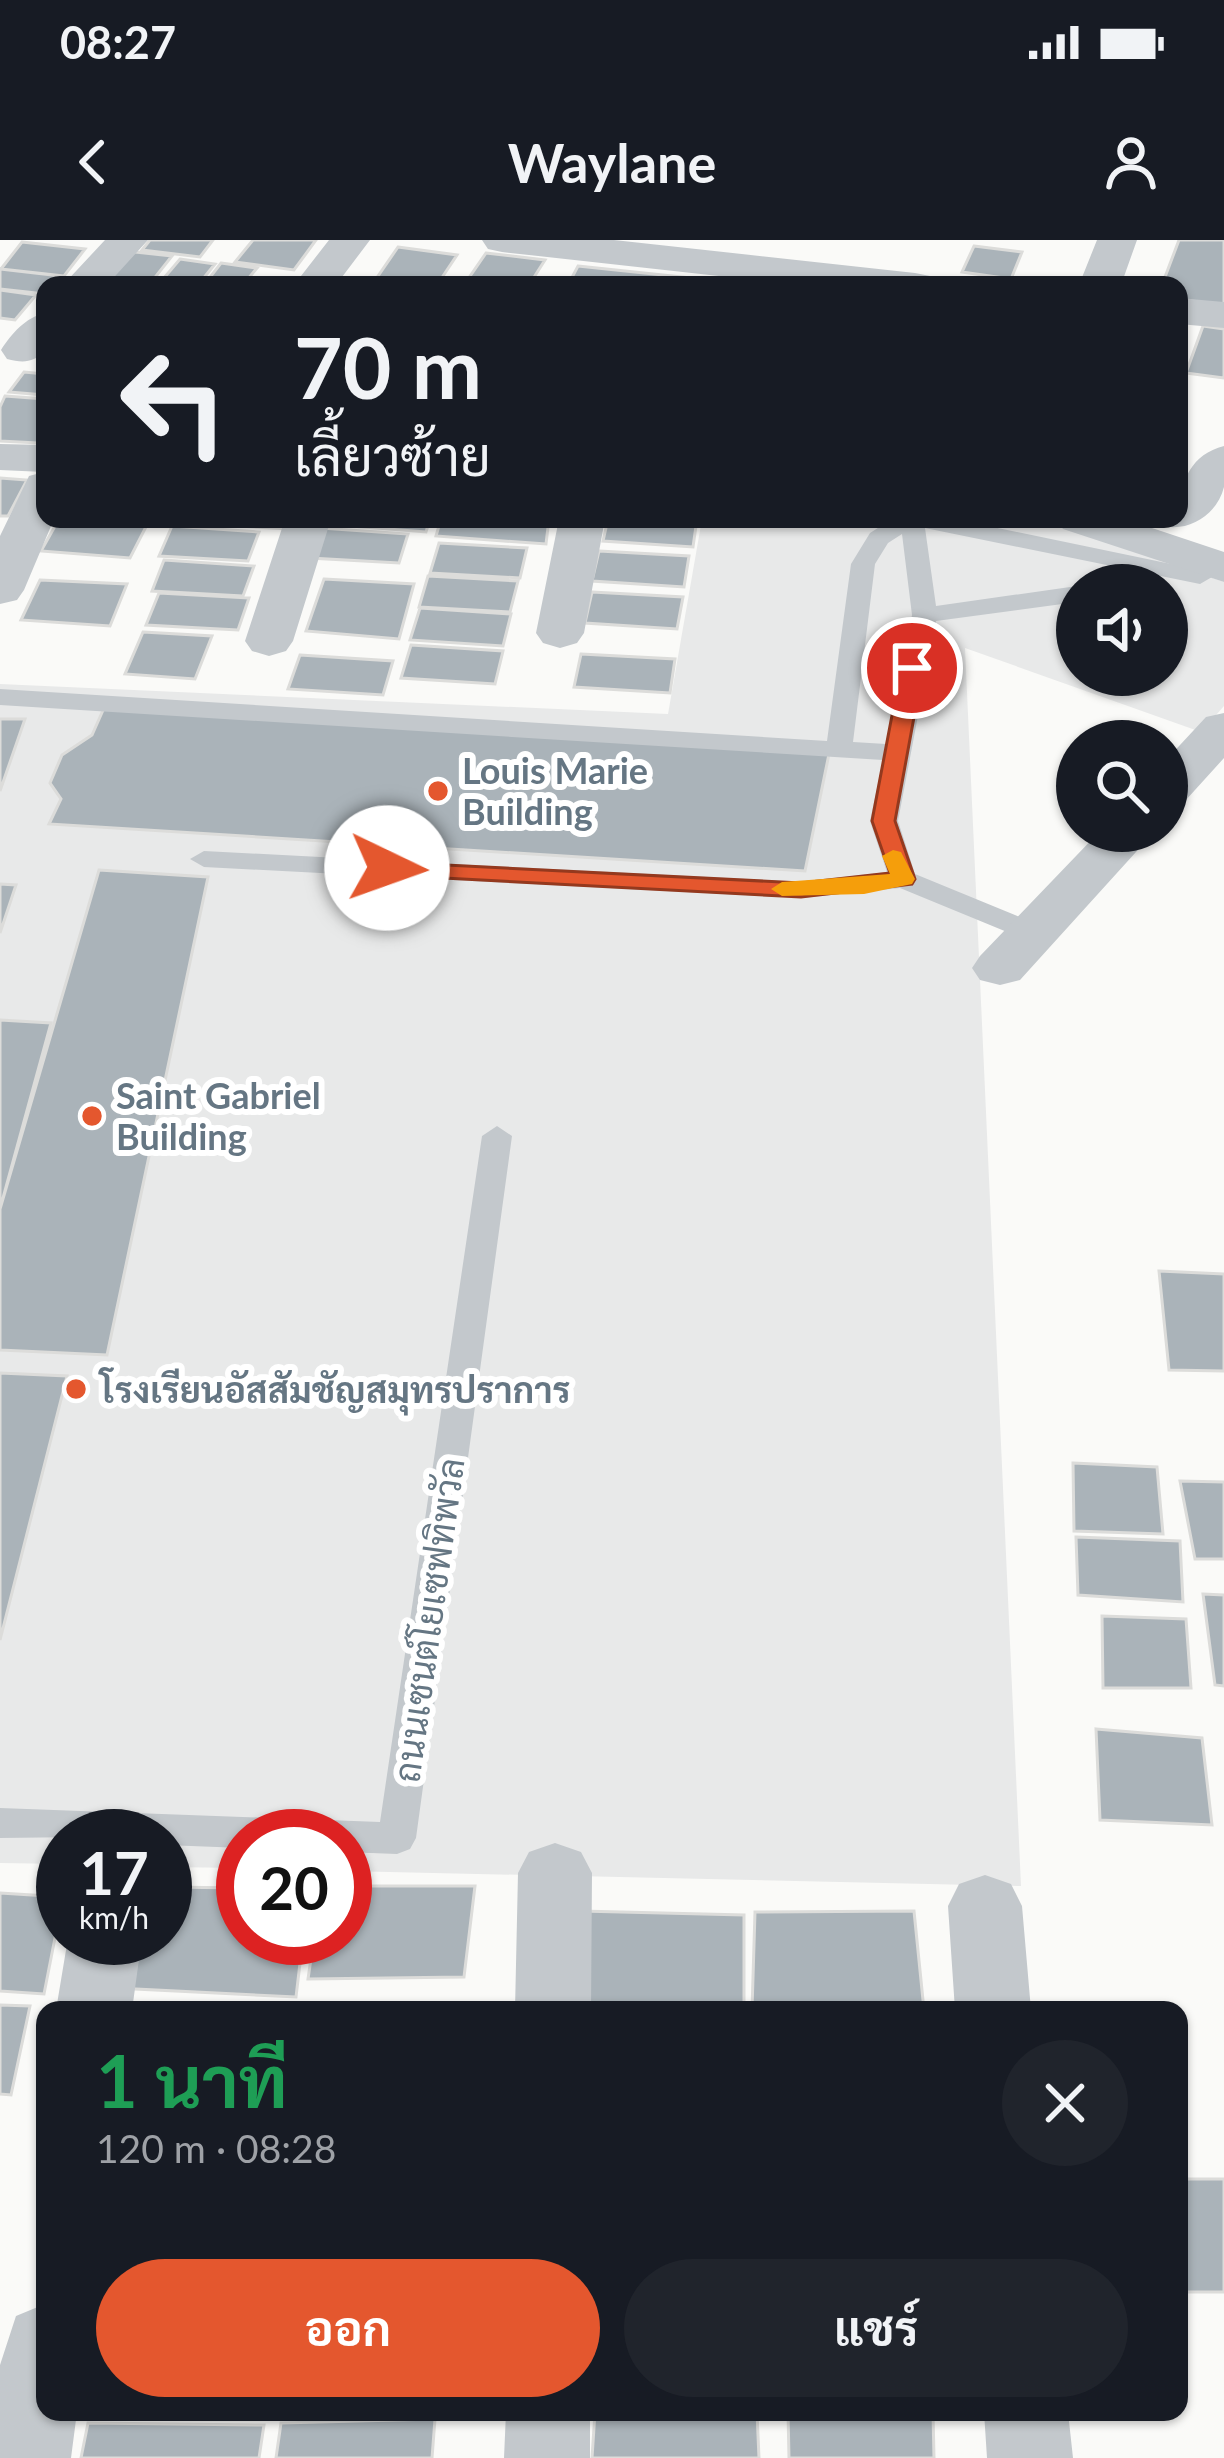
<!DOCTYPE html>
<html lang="th">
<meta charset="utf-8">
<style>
body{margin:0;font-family:Lato,Sarabun,sans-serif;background:#20242c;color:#f1f3f6;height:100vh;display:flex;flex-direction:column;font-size:45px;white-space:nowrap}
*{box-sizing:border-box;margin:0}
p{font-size:39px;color:#9ea1a6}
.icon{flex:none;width:66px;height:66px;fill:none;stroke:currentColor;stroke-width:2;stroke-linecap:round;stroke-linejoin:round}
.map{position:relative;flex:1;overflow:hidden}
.drawer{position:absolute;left:36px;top:1761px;width:1152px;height:420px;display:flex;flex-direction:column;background:#171b24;border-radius:24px;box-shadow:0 3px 9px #0004}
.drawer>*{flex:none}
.banner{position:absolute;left:36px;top:36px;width:1152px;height:252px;border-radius:24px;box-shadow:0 3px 9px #0004;background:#171b24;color:#f1f3f6;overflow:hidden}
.controls{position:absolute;left:1056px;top:324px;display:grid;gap:24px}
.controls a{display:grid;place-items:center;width:132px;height:132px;border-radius:50%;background:#171b24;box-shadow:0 3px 9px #0004;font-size:60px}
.speed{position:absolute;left:36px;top:1569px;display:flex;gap:24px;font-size:60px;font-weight:700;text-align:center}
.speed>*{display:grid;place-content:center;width:156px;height:156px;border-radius:50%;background:#171b24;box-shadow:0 3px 9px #0004;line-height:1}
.speed small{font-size:30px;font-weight:400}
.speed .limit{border:18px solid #d22;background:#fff;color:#111}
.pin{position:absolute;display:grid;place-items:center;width:102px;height:102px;color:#fff;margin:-51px;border:6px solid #fff;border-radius:50%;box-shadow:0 3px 12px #0007}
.me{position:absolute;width:132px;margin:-66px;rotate:93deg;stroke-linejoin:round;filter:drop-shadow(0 0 9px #0008)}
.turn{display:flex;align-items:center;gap:42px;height:252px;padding:0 60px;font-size:54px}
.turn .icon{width:156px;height:156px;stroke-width:2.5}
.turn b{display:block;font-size:84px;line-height:102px}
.round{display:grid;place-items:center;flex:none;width:126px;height:126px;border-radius:63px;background:#20242c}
.head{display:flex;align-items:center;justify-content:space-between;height:204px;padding:0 60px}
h1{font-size:72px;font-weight:700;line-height:90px;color:#1e9e55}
.action{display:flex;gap:24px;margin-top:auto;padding:24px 60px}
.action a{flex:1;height:138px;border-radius:72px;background:#e4572e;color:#fff;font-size:48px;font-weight:700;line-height:138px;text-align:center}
.action a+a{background:#20242c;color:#f1f3f6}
.status{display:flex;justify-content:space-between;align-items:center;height:84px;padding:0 60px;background:#171b24;direction:ltr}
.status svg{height:33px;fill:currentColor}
header{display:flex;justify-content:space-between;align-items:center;height:156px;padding:0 60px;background:#171b24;font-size:54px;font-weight:700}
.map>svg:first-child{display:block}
</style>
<div class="status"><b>08:27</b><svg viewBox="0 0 49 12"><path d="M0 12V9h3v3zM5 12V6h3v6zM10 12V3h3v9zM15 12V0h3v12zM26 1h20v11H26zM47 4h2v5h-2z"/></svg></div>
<header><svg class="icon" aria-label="back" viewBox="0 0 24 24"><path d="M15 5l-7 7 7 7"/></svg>Waylane<svg class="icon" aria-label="person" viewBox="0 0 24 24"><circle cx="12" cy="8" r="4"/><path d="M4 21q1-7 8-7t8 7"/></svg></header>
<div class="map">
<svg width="1224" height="2218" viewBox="0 0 1224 2218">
<rect width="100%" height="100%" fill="#fafaf8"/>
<path fill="#e8e9e9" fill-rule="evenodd" d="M 702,279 L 1044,279 L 1224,342 L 1224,466 L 1201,492 L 965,408 L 1021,1646 L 345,1631 L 345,1596 L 243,1596 L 243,1628 L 165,1627 L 165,1596 L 63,1596 L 63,1624 L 0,1623 L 0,444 L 668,474 ZM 1077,345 L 1167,345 L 1167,435 L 1077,435 Z"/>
<path fill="#aab3b9" stroke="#dcdcda" stroke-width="3" d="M 150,0 L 213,0 L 200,17 L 142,10 Z
M 253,0 L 316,0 L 294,30 L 235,22 Z
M 1179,0 L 1224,0 L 1224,66 L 1179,59 L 1179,45 L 1162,45 Z
M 22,2 L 85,9 L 64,36 L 1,29 Z
M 974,6 L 1022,12 L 1011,39 L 962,32 Z
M 398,7 L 457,15 L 437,45 L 376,39 Z
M 126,11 L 172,16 L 149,45 L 101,42 Z
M 486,13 L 545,20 L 529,45 L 464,45 Z
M 180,19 L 215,24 L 198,45 L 158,45 Z
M 221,23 L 257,28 L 243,45 L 204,45 Z
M 578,26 L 720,41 L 719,45 L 568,45 Z
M 0,29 L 61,36 L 55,45 L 45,45 L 45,54 L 0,49 Z
M 0,50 L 36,55 L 15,80 L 0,78 Z
M 1203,86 L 1224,89 L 1224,138 L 1186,133 Z
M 24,132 L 45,134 L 45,155 L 9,152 Z
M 5,156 L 45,159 L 45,188 L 38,203 L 0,201 L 0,167 Z
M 0,238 L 27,240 L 8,276 L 0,276 Z
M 59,279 L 150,279 L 130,318 L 41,311 Z
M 224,279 L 292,279 L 288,289 L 222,285 Z
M 340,279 L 430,279 L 426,292 L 337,285 Z
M 441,279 L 549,279 L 546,304 L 436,296 Z
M 608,279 L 697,279 L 693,307 L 603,301 Z
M 172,286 L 259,292 L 248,321 L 159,316 Z
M 320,288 L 408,294 L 399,323 L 310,318 Z
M 439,303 L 527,308 L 520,338 L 430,333 Z
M 599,311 L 689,316 L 684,347 L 592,341 Z
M 164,320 L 254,326 L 243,356 L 152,351 Z
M 428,336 L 518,341 L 510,372 L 419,367 Z
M 324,339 L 414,344 L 399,399 L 306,391 Z
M 40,340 L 127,344 L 110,386 L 21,380 Z
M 592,352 L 683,357 L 677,389 L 585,383 Z
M 159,353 L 249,358 L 238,390 L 146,385 Z
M 420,368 L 511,374 L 503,406 L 410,400 Z
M 143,392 L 212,396 L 195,439 L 125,434 Z
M 411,405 L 503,411 L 495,444 L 401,438 Z
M 581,414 L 675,419 L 670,453 L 574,447 Z
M 300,415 L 393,421 L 383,455 L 288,449 Z
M 104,468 L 829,514 L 805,631 L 49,584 L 61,559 L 50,543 L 62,515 L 92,495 Z
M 0,479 L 25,479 L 0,551 Z
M 99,630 L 208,637 L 107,1115 L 0,1110 L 0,969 Z
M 0,644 L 16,645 L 0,693 Z
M 0,780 L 51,783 L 0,969 Z
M 1159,1031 L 1224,1034 L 1224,1131 L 1169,1130 Z
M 0,1133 L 67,1136 L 0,1400 Z
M 1073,1223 L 1157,1227 L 1163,1294 L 1074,1291 Z
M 1180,1241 L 1224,1242 L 1224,1319 L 1195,1319 Z
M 1076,1297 L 1180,1301 L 1183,1362 L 1078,1355 Z
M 1203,1354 L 1224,1355 L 1224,1446 L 1215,1445 Z
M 1102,1376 L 1186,1379 L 1191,1448 L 1103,1448 Z
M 1096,1489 L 1202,1498 L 1212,1585 L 1100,1580 Z
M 345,1646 L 475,1646 L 464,1737 L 308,1739 L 314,1698 L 345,1698 Z
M 165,1647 L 243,1648 L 243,1698 L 303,1698 L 296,1757 L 116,1748 L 126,1698 L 165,1698 Z
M 0,1653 L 63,1657 L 44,1754 L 0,1751 Z
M 580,1671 L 744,1675 L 744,1770 L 581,1768 Z
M 914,1671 L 924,1770 L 752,1770 L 755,1672 Z
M 0,1765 L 30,1766 L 11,1855 L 0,1854 Z
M 1179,1939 L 1224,1939 L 1224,2052 L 1179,2052 Z
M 595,2172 L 757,2172 L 759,2218 L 592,2218 Z
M 788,2172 L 933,2172 L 934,2218 L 789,2218 Z
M 435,2179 L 432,2218 L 276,2218 L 281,2183 Z
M 88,2183 L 264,2185 L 259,2218 L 81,2218 Z"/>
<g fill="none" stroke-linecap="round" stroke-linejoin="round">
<path fill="#c3c8cc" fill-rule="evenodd" d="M 892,279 L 954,279 L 1200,330 L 1212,337 L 1200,344 L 925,288 L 936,366 L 1077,346 L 1077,362 L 936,381 L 898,581 L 915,634 L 1044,687 L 1048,693 L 1044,699 L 1024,699 L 900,648 L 801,658 L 204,627 L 190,619 L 204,611 L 801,642 L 887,632 L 870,581 L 883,520 L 0,465 L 0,449 L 827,501 L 851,324 L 870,293 ZM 902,294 L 912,375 L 886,504 L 853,502 L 875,324 L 888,303 Z
M 497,886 L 512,896 L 416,1598 L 410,1609 L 397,1614 L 345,1612 L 345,1596 L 243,1596 L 243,1608 L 165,1605 L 165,1596 L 0,1598 L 0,1568 L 380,1582 L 482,896 Z"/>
<path fill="#c3c8cc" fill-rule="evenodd" d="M 105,0 L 148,0 L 107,45 L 63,45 Z
M 329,0 L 370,0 L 336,45 L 294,45 Z
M 482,0 L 614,0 L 915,33 L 930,36 L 936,45 L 801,45 L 502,12 L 488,9 Z
M 1097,0 L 1137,0 L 1121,45 L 1079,45 Z
M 1179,58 L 1224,62 L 1224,88 L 1179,84 Z
M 45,73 L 45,111 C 33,123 23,123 7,119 L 1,110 C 12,93 25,78 45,73 Z
M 0,204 L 45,205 L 45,279 L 54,279 L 24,350 L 17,360 L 0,364 L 0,296 L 29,236 L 44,232 L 0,230 Z
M 1224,206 C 1224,219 1224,236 1224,247 C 1217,275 1189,292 1163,286 L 1158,279 L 1179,279 C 1179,246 1188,215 1224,206 Z
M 285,279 L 331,279 L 293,401 L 286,411 L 269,416 L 252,411 L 245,401 Z
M 559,279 L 605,279 L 584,393 L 577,403 L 560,408 L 543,403 L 536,393 Z
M 1056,279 L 1125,279 L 1224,312 L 1224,342 L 1063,289 Z
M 1224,473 L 1224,518 L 1185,561 L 1167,566 L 1167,519 L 1206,477 Z
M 1100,591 L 1155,591 L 1020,740 L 1000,745 L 980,740 L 972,728 L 980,716 Z
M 555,1603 L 581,1612 L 592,1633 L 591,1770 L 515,1770 L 518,1633 L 529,1612 Z
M 985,1635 L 1011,1644 L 1022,1666 L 1031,1770 L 955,1770 L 948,1666 L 959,1644 Z
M 68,1698 L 142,1698 L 132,1770 L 56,1770 Z
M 45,2064 L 45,2172 L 77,2172 L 71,2218 L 0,2218 L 0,2125 L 16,2076 Z
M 506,2172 L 590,2172 L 590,2218 L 504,2218 Z
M 984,2172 L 1068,2172 L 1073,2218 L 987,2218 Z"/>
</g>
<path fill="#e4572e" stroke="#94391e" stroke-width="3" d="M 912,422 L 923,428 L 895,581 L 915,639 L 912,644 L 801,657 L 387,635 L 376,628 L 387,622 L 801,643 L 890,633 L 872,581 L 901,428 Z"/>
<path fill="#f59e0b" d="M 893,610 L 901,612 L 915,639 L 912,644 L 864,654 L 782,656 L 771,649 L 782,642 L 890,634 L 882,616 Z"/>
<g fill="#e4572e" stroke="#fff" stroke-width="4.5">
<circle cx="438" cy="551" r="12"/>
<circle cx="92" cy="876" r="12"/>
<circle cx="76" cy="1149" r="12"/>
</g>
<g text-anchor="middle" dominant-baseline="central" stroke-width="12" stroke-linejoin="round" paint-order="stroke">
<g font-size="36" font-weight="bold" fill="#657683" stroke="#fff" text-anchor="start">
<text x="462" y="530">Louis Marie<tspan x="462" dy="41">Building</tspan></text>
<text x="116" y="855">Saint Gabriel<tspan x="116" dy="41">Building</tspan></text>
<text x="100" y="1149">โรงเรียนอัสสัมชัญสมุทรปราการ</text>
</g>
<g font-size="36" fill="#657683" stroke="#fff">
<text transform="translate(428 1380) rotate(-82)">ถนนเซนต์โยเซฟทิพวัล</text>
</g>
</g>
</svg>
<div class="controls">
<a><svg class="icon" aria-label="sound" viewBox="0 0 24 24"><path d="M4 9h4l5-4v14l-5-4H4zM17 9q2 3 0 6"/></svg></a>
<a><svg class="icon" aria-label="search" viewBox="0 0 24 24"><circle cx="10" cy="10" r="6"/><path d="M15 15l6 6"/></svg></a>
</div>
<div class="speed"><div>17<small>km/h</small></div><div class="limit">20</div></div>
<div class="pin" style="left:912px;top:428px;background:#d93025"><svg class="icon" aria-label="arrive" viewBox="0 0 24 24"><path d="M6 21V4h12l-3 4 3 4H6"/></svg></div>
<svg class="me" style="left:387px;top:628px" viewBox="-20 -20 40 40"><circle r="19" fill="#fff"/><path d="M0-13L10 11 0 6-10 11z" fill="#e4572e"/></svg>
<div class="banner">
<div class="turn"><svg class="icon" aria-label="left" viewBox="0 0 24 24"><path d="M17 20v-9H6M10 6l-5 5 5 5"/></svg><div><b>70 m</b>เลี้ยวซ้าย</div></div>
</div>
<section class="drawer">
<div class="head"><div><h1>1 นาที</h1><p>120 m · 08:28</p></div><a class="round"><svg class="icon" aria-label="close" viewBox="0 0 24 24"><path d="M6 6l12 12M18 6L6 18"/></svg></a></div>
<div class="action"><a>ออก</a><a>แชร์</a></div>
</section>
</div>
